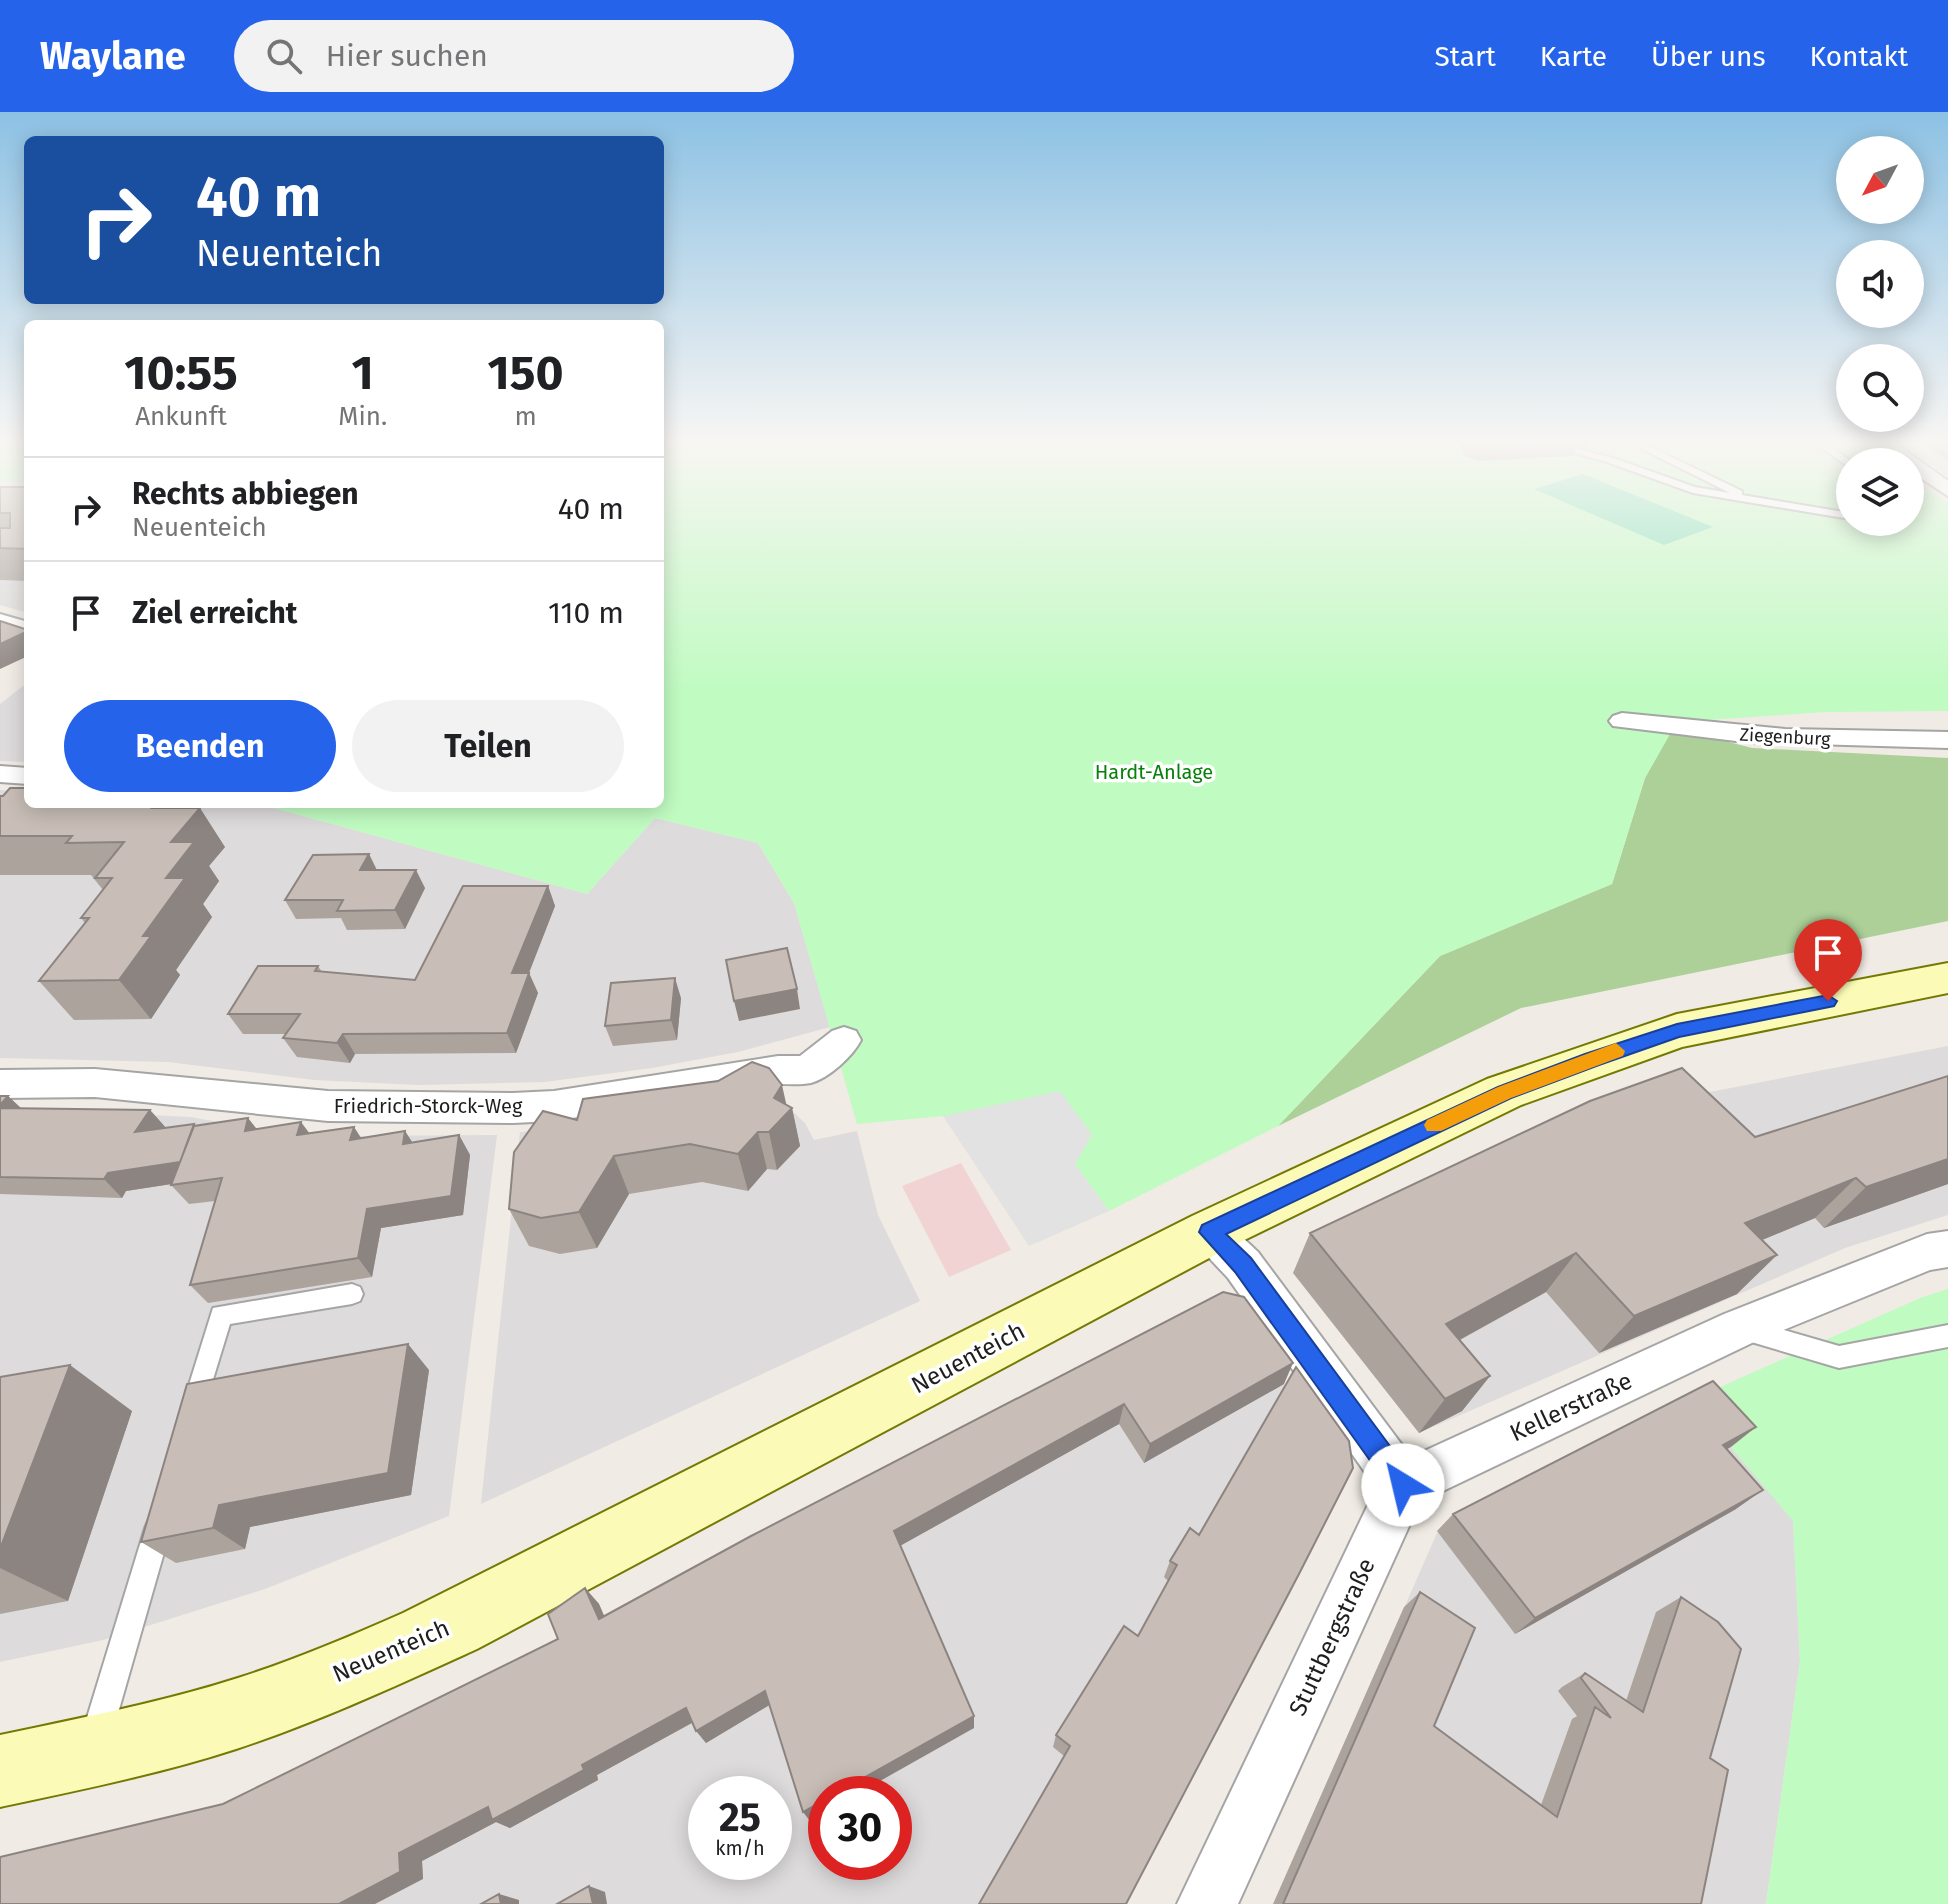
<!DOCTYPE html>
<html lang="de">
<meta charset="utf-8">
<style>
body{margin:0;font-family:"Fira Sans",sans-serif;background:#f2f2f2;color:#202124;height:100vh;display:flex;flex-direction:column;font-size:30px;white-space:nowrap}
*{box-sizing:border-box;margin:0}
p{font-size:26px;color:#757577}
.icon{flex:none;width:44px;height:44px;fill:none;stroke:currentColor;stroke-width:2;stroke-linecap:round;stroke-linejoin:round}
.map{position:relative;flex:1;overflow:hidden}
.panel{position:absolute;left:24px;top:208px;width:640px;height:488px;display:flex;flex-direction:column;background:#fff;border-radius:12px;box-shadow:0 4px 20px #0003}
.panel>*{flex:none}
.hud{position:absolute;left:24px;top:24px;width:640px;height:168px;border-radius:12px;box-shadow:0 4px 20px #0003;background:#1a4fa0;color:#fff;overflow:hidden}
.needle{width:52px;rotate:229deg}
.buttons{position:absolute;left:1836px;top:24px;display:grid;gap:16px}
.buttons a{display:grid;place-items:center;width:88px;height:88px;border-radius:50%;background:#fff;box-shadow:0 4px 20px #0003;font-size:40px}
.speed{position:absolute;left:688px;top:1664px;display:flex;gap:16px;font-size:40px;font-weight:700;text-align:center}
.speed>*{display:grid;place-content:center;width:104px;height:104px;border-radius:50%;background:#fff;box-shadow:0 4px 20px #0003;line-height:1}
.speed small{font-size:20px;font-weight:400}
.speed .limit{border:12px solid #d22;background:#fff;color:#111}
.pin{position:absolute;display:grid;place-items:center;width:68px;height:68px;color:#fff;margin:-82px -34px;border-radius:50% 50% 50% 0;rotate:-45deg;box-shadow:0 0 8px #0007}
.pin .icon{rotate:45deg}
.me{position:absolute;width:88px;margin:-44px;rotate:324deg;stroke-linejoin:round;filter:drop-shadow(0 0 6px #0008)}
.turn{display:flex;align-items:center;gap:28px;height:168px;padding:0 40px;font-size:36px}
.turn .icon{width:104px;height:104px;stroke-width:2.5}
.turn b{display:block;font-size:56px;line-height:68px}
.eta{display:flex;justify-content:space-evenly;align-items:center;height:136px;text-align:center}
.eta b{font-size:48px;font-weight:700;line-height:56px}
.primary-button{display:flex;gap:16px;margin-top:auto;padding:16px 40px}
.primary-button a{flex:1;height:92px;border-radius:48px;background:#2563eb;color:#fff;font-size:32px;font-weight:700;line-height:92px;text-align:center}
.primary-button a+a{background:#f2f2f2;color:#202124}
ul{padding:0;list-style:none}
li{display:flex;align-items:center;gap:24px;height:104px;padding:0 40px;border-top:2px solid #e0e0e0}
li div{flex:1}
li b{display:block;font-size:30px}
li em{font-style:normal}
header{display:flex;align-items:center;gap:48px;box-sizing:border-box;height:112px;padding:0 40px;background:#2563eb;color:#fff}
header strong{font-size:38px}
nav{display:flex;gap:44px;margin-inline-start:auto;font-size:28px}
.search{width:560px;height:72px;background:#f2f2f2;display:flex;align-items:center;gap:20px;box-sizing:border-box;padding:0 28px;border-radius:44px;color:#757577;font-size:30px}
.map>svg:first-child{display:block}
</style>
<header>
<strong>Waylane</strong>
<div class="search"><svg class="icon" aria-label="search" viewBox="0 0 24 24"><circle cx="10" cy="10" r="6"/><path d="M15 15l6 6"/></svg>Hier suchen</div>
<nav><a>Start</a><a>Karte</a><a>Über uns</a><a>Kontakt</a></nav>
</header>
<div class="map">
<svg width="1948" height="1792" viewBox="0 0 1948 1792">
<rect width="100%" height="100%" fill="#f0ebe4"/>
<path fill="#dddbdb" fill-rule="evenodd" d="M 1897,328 L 1948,328 L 1948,365 Z
M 0,447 L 28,448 L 28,501 L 0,493 Z
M 28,570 L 28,650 L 0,649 L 0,592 Z
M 0,678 L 28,680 L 28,692 L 274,696 L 587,782 L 655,706 L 758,731 L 794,791 L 830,915 L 738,940 L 652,956 L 544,970 L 420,973 L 314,968 L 168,950 L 0,946 Z
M 1948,934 L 1948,1103 L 1845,1136 L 1419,1321 L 1294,1161 L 1689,984 Z
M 0,996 L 190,1005 L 265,1018 L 355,1024 L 497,1023 L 449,1404 L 265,1477 L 103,1528 L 0,1550 Z
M 790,997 L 805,1011 L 814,1028 L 857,1019 L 878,1103 L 920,1189 L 481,1392 L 520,1020 Z
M 1228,1195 L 1347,1362 L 1121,1792 L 0,1792 L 0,1764 L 258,1698 ZM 706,1682 L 774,1682 L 774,1750 L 706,1750 ZM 826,1682 L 894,1682 L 894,1750 L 826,1750 Z
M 1691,1288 L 1793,1408 L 1800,1549 L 1766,1792 L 1274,1792 L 1437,1421 Z"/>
<path fill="#f1d3d3" d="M 961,1051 L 1011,1138 L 949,1165 L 902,1074 Z"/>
<path fill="#acd098" d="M 1673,616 L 1752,636 L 1948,646 L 1948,809 L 1521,896 L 1278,1014 L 1440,844 L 1612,772 L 1645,666 Z"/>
<path fill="#c0fbc1" d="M 15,328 L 28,328 L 28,370 L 0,369 L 0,335 Z
M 660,328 L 1859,328 L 1888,350 L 1850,350 L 1850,410 L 1910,410 L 1910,365 L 1948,391 L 1948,599 L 1826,600 L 1677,610 L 1645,666 L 1612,772 L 1440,844 L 1278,1014 L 1109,1099 L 1075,1052 L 943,1004 L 857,1012 L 794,791 L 758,731 L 655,706 L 587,782 L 274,696 L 281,692 L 660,692 Z
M 1948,1177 L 1948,1792 L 1766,1792 L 1800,1549 L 1793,1409 L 1691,1288 L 1920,1186 Z"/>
<path fill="#80e1b6" d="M 1583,362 L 1713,415 L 1664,433 L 1534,377 Z"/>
<path fill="#e2e2e2" d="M 1060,979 L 1092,1023 L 1075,1052 L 1109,1099 L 1029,1134 L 943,1004 Z"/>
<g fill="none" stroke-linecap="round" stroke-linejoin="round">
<defs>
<path id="lane" d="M 1624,328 L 1636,328 L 1742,379 L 1742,383 L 1850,401 L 1850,407 L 1693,381 L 1607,350 L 1549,334 L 1554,331 L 1613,346 L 1695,375 L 1730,381 Z
M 1811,328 L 1822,328 L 1852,350 L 1850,356 Z
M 1848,328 L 1862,328 L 1904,343 L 1896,345 Z
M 352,1172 L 360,1175 L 363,1182 L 360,1189 L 352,1192 L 230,1212 L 203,1300 L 195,1304 L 187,1300 L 183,1292 L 213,1196 Z
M 1746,1207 L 1839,1234 L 1948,1213 L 1948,1235 L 1839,1256 L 1738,1226 L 1735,1218 L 1738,1210 Z
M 158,1403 L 167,1407 L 171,1416 L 112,1622 L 107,1632 L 97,1637 L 87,1632 L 82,1622 L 145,1416 L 149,1407 Z"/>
<path id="street" d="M 1871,328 L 1891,328 L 1948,369 L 1948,384 L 1910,359 L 1910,350 L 1897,350 Z
M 0,502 L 28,510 L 28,525 L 0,516 Z
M 1622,601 L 1785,617 L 1948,620 L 1948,636 L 1744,630 L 1613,614 L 1609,609 L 1613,604 Z
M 0,654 L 28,656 L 28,672 L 0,670 Z
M 844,915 L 856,919 L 861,928 C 853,944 829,966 811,971 C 801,973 789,972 778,972 L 554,1009 L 513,1011 L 328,1009 L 95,985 L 0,986 L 0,958 L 95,957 L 328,979 L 513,981 L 554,979 L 778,944 L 800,944 L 832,919 Z
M 1210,1102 L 1224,1108 L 1258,1140 L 1411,1345 L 1724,1202 L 1927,1122 L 1948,1119 L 1948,1155 L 1930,1158 L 1754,1230 L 1420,1390 L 1238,1792 L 1177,1792 L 1376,1376 L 1228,1166 L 1196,1132 L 1190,1120 L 1196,1108 Z"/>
<path id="secondary" d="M 1948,851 L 1948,881 L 1682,935 L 1521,993 L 1228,1136 L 477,1537 C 398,1573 318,1610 236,1637 C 159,1662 79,1678 0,1695 L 0,1623 C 80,1606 160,1591 238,1566 C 294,1548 349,1525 403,1501 L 1192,1104 L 1487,967 L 1677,902 Z"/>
</defs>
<use href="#lane" stroke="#a5a5a5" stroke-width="4"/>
<use href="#street" stroke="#a5a5a5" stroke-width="4"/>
<use href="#secondary" stroke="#737902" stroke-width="4"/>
<use href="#lane" fill="#fff" fill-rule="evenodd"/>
<use href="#street" fill="#fff" fill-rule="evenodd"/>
<use href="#secondary" fill="#fbfbb7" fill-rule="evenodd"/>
</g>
<path fill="#aca39d" d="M 1456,328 L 1588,328 L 1585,336 L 1577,334 L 1573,344 L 1478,349 L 1464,344 Z
M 1918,328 L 1948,328 L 1948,349 Z
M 0,375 L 28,375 L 28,469 L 0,468 Z
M 0,684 L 28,692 L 158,692 L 161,696 L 225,735 L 209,754 L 219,769 L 203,792 L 212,805 L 176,858 L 180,863 L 151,907 L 74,908 L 39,869 L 85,811 L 81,806 L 103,778 L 91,763 L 0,763 Z
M 369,742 L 377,758 L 425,776 L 405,817 L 347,818 L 341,806 L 296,807 L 285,788 Z
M 548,774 L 555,794 L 529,861 L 538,881 L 516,941 L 355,942 L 350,951 L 297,945 L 283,926 L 286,922 L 243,922 L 228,902 L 318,854 L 322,860 L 415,868 Z
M 681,886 L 677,928 L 613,934 L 605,914 Z
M 1948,964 L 1948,1072 L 1824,1116 L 1815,1106 L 1762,1128 L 1737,1182 L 1599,1241 L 1546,1180 L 1460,1228 L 1490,1264 L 1462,1299 L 1419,1321 L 1293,1161 L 1310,1121 L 1755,1025 Z
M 0,984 L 8,984 L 21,996 L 150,998 L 166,1016 L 196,1014 L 257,1017 L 361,1026 L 405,1019 L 412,1031 L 459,1023 L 470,1043 L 463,1103 L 381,1116 L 372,1165 L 208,1191 L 190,1173 L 215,1089 L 189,1092 L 171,1073 L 172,1072 L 126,1079 L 122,1086 L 0,1082 Z
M 786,993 L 792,996 L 800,1034 L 777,1058 L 767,1057 L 748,1079 L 702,1070 L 629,1082 L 597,1136 L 560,1142 L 529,1134 L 509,1097 L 577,1008 Z
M 1223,1180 L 1284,1272 L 1144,1351 L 1119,1312 L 900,1434 L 974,1604 L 974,1616 L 826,1682 L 826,1700 L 810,1709 L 769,1593 L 706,1631 L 692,1611 L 597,1663 L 598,1668 L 510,1716 L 496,1710 L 422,1749 L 423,1767 L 223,1692 L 558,1527 L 585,1476 L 599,1492 L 604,1504 Z
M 429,1258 L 411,1383 L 250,1415 L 245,1437 L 176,1451 L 141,1430 Z
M 0,1265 L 132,1299 L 68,1489 L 0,1502 Z
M 1756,1315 L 1726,1337 L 1736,1397 L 1515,1522 L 1437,1419 L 1453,1402 Z
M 1190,1416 L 1126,1792 L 1064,1644 L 1053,1635 L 1056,1623 L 1138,1524 L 1168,1469 L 1164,1465 L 1170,1449 Z
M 1420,1480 L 1434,1614 L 1541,1693 L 1572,1607 L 1577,1604 L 1558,1579 L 1562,1575 L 1585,1561 L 1626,1589 L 1656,1500 L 1681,1485 L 1710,1646 L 1701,1792 L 1273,1792 L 1404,1495 Z"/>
<path fill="#8c8480" d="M 28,519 L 28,544 L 0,557 L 0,532 Z
M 155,692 L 158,692 L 178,722 L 200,696 L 225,735 L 209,754 L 219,769 L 203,792 L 212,805 L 176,858 L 180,863 L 151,907 L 119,868 L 166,766 L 152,696 Z
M 369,742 L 378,761 L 360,758 Z
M 416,758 L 425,776 L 405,817 L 395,798 Z
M 548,774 L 555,794 L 521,881 L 512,861 Z
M 529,861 L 538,881 L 516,941 L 507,921 Z
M 675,866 L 681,886 L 677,928 L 671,908 Z
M 797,877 L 800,897 L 739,909 L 734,889 Z
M 343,922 L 355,942 L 350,951 L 337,931 Z
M 782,973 L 788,1000 L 792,996 L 800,1034 L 777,1058 L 769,1020 L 774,986 Z
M 8,984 L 27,1002 L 0,998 L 0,993 Z
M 150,998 L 167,1017 L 135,1020 Z
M 248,1006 L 264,1026 L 245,1019 Z
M 301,1010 L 316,1030 L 297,1023 Z
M 194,1012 L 210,1030 L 197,1068 L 126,1079 L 122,1086 L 104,1067 L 108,1061 Z
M 354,1015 L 367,1035 L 350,1028 Z
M 405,1019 L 418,1039 L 403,1032 Z
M 758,1020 L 767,1057 L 748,1079 L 738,1042 Z
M 459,1023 L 470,1043 L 463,1103 L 381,1116 L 372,1165 L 358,1146 L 367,1097 Z
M 614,1044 L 629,1082 L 597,1136 L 579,1100 Z
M 1948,1047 L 1948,1072 L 1824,1116 L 1866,1075 Z
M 1856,1066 L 1815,1106 L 1707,1151 L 1745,1111 Z
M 1576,1141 L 1546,1180 L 1421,1249 L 1446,1212 Z
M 1777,1143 L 1737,1182 L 1599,1241 L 1634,1204 Z
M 408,1232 L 429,1258 L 411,1383 L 250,1415 L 245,1437 L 213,1416 L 219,1393 Z
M 1293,1251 L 1284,1272 L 1144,1351 L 1150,1332 Z
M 70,1253 L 132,1299 L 68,1489 L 0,1456 L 0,1437 Z
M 1490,1264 L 1462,1299 L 1419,1321 L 1445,1287 Z
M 1124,1292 L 1119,1312 L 896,1436 L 894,1419 Z
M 1756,1315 L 1731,1335 L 1698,1353 L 1723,1333 Z
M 1763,1378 L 1736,1397 L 1515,1522 L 1535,1506 Z
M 585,1476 L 599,1492 L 612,1522 L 599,1507 Z
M 765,1579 L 773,1591 L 706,1631 L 696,1619 Z
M 686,1596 L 697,1608 L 597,1663 L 598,1668 L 510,1716 L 496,1710 L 422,1749 L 423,1767 L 375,1792 L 339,1792 L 399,1741 L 488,1695 L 582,1653 Z
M 974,1604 L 974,1616 L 857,1682 L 835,1682 Z
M 826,1687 L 826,1700 L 810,1709 L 803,1700 Z
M 589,1774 L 605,1780 L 607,1792 L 593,1792 Z
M 499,1782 L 519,1788 L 519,1792 L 501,1792 Z"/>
<path fill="#c8bdb7" stroke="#8c8480" stroke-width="2" d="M 0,375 L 28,375 L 28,437 L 0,436 L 0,416 L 10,416 L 10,401 L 0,401 Z
M 0,509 L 28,518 L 28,519 L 0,532 Z
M 10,676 L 28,676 L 28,692 L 155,692 L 152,696 L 200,696 L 171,730 L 194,730 L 166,766 L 185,766 L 143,824 L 151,824 L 119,868 L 39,869 L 89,806 L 81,806 L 112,766 L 95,766 L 124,730 L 66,731 L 72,724 L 0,724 L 0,684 L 3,684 Z
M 369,742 L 360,758 L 416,758 L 395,798 L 337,799 L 343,788 L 285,788 L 313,743 Z
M 463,774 L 548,774 L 512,861 L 529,861 L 507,921 L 343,922 L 337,931 L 283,926 L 300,902 L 228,902 L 258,854 L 318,854 L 315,859 L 415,868 Z
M 787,836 L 797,877 L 734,889 L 726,848 Z
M 675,866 L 671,908 L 605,914 L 611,871 Z
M 752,950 L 769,956 L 782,973 L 774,986 L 792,996 L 769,1020 L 758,1020 L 738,1042 L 690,1032 L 614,1044 L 579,1100 L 541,1106 L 509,1097 L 514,1040 L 543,999 L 577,1008 L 583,987 L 718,969 Z
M 1682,956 L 1755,1025 L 1948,964 L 1948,1047 L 1866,1075 L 1856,1066 L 1745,1111 L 1777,1143 L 1634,1204 L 1576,1141 L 1446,1212 L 1490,1264 L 1445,1287 L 1310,1121 L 1590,989 Z
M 0,984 L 8,984 L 0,993 Z
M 0,996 L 150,998 L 135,1020 L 194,1012 L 180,1050 L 108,1061 L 104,1067 L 0,1065 Z
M 248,1006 L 245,1019 L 301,1010 L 297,1023 L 354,1015 L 350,1028 L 405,1019 L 403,1032 L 459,1023 L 451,1084 L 367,1097 L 358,1146 L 190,1173 L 222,1066 L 171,1073 L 194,1014 Z
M 1223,1180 L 1244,1185 L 1293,1251 L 1150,1332 L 1124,1292 L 894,1419 L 974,1604 L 835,1682 L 826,1682 L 826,1687 L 803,1700 L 765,1579 L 696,1619 L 686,1596 L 582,1653 L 584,1658 L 492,1708 L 488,1695 L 399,1741 L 400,1760 L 339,1792 L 0,1792 L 0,1745 L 223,1692 L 558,1527 L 548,1502 L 585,1476 L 599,1507 L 751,1424 Z
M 408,1232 L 388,1361 L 219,1393 L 213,1416 L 141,1430 L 187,1272 Z
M 70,1253 L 0,1437 L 0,1265 Z
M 1296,1255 L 1349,1329 L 1353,1356 L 1300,1460 L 1126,1792 L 979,1792 L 1070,1634 L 1056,1623 L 1124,1514 L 1138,1524 L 1177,1453 L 1170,1449 L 1190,1416 L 1199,1423 Z
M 1713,1269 L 1756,1315 L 1723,1333 L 1763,1378 L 1535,1506 L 1453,1402 Z
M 1420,1480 L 1475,1516 L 1434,1614 L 1557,1705 L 1595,1595 L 1611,1606 L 1581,1566 L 1585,1561 L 1643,1600 L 1681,1485 L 1718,1510 L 1741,1537 L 1710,1646 L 1728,1658 L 1701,1792 L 1283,1792 Z
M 589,1774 L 593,1792 L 557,1792 Z
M 499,1782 L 501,1792 L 481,1792 Z"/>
<linearGradient id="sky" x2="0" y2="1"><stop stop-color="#8cc1e4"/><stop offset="0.57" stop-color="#f8f6f3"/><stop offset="1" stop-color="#f8f6f3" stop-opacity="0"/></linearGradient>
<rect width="1948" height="579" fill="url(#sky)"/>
<path fill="#2563eb" stroke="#184099" stroke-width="2" d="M 1828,883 L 1837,889 L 1834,894 L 1679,925 L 1599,953 L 1511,986 L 1226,1122 L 1251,1146 L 1412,1364 L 1416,1373 L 1412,1382 L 1403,1386 L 1394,1382 L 1235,1160 L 1199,1120 L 1202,1113 L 1498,975 L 1585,942 L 1677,912 Z"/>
<path fill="#f59e0b" d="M 1616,931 L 1625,939 L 1623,944 L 1511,986 L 1441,1019 L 1427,1019 L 1424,1013 L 1427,1008 L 1498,975 Z"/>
<g text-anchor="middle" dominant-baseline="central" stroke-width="7" stroke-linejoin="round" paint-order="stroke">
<g font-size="18" fill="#1e1e1e" stroke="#fff">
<text transform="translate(1785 625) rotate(3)">Ziegenburg</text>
</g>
<g font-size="20" fill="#08810b" stroke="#fff">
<text x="1154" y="660">Hardt-Anlage</text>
</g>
<g font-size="20" fill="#1e1e1e" stroke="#fff">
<text x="428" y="994">Friedrich-Storck-Weg</text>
</g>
<g font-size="24" fill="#1e1e1e" stroke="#fff">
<text transform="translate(968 1246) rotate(-28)">Neuenteich</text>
<text transform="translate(1571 1295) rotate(-25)">Kellerstraße</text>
<text transform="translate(1332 1525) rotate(-65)">Stuttbergstraße</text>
<text transform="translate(391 1539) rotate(-23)">Neuenteich</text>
</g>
</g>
</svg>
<div class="buttons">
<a><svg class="needle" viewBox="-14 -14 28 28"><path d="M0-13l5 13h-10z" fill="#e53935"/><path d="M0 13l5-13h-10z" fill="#757577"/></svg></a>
<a><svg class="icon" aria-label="sound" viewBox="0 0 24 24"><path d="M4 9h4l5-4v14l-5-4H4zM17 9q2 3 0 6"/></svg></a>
<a><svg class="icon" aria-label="search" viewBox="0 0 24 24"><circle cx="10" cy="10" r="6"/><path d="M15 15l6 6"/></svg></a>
<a><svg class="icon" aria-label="layers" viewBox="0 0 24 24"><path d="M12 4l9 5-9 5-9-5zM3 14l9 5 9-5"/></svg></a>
</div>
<div class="speed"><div>25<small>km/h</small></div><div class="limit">30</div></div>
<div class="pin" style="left:1828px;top:889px;background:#d93025"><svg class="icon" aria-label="arrive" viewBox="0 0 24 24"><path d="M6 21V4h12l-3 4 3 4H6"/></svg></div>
<svg class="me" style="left:1403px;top:1373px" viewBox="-20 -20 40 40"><circle r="19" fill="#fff"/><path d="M0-13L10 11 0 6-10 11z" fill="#2563eb"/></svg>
<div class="hud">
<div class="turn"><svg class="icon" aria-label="right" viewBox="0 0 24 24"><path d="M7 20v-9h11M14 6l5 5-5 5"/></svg><div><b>40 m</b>Neuenteich</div></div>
</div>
<section class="panel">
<div class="eta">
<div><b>10:55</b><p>Ankunft</p></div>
<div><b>1</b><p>Min.</p></div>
<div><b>150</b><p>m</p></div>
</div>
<ul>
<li><svg class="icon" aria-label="right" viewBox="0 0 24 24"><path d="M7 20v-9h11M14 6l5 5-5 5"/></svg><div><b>Rechts abbiegen</b><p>Neuenteich</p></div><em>40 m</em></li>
<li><svg class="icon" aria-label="arrive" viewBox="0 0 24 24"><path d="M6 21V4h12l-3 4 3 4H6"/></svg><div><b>Ziel erreicht</b></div><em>110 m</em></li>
</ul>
<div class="primary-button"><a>Beenden</a><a>Teilen</a></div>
</section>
</div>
